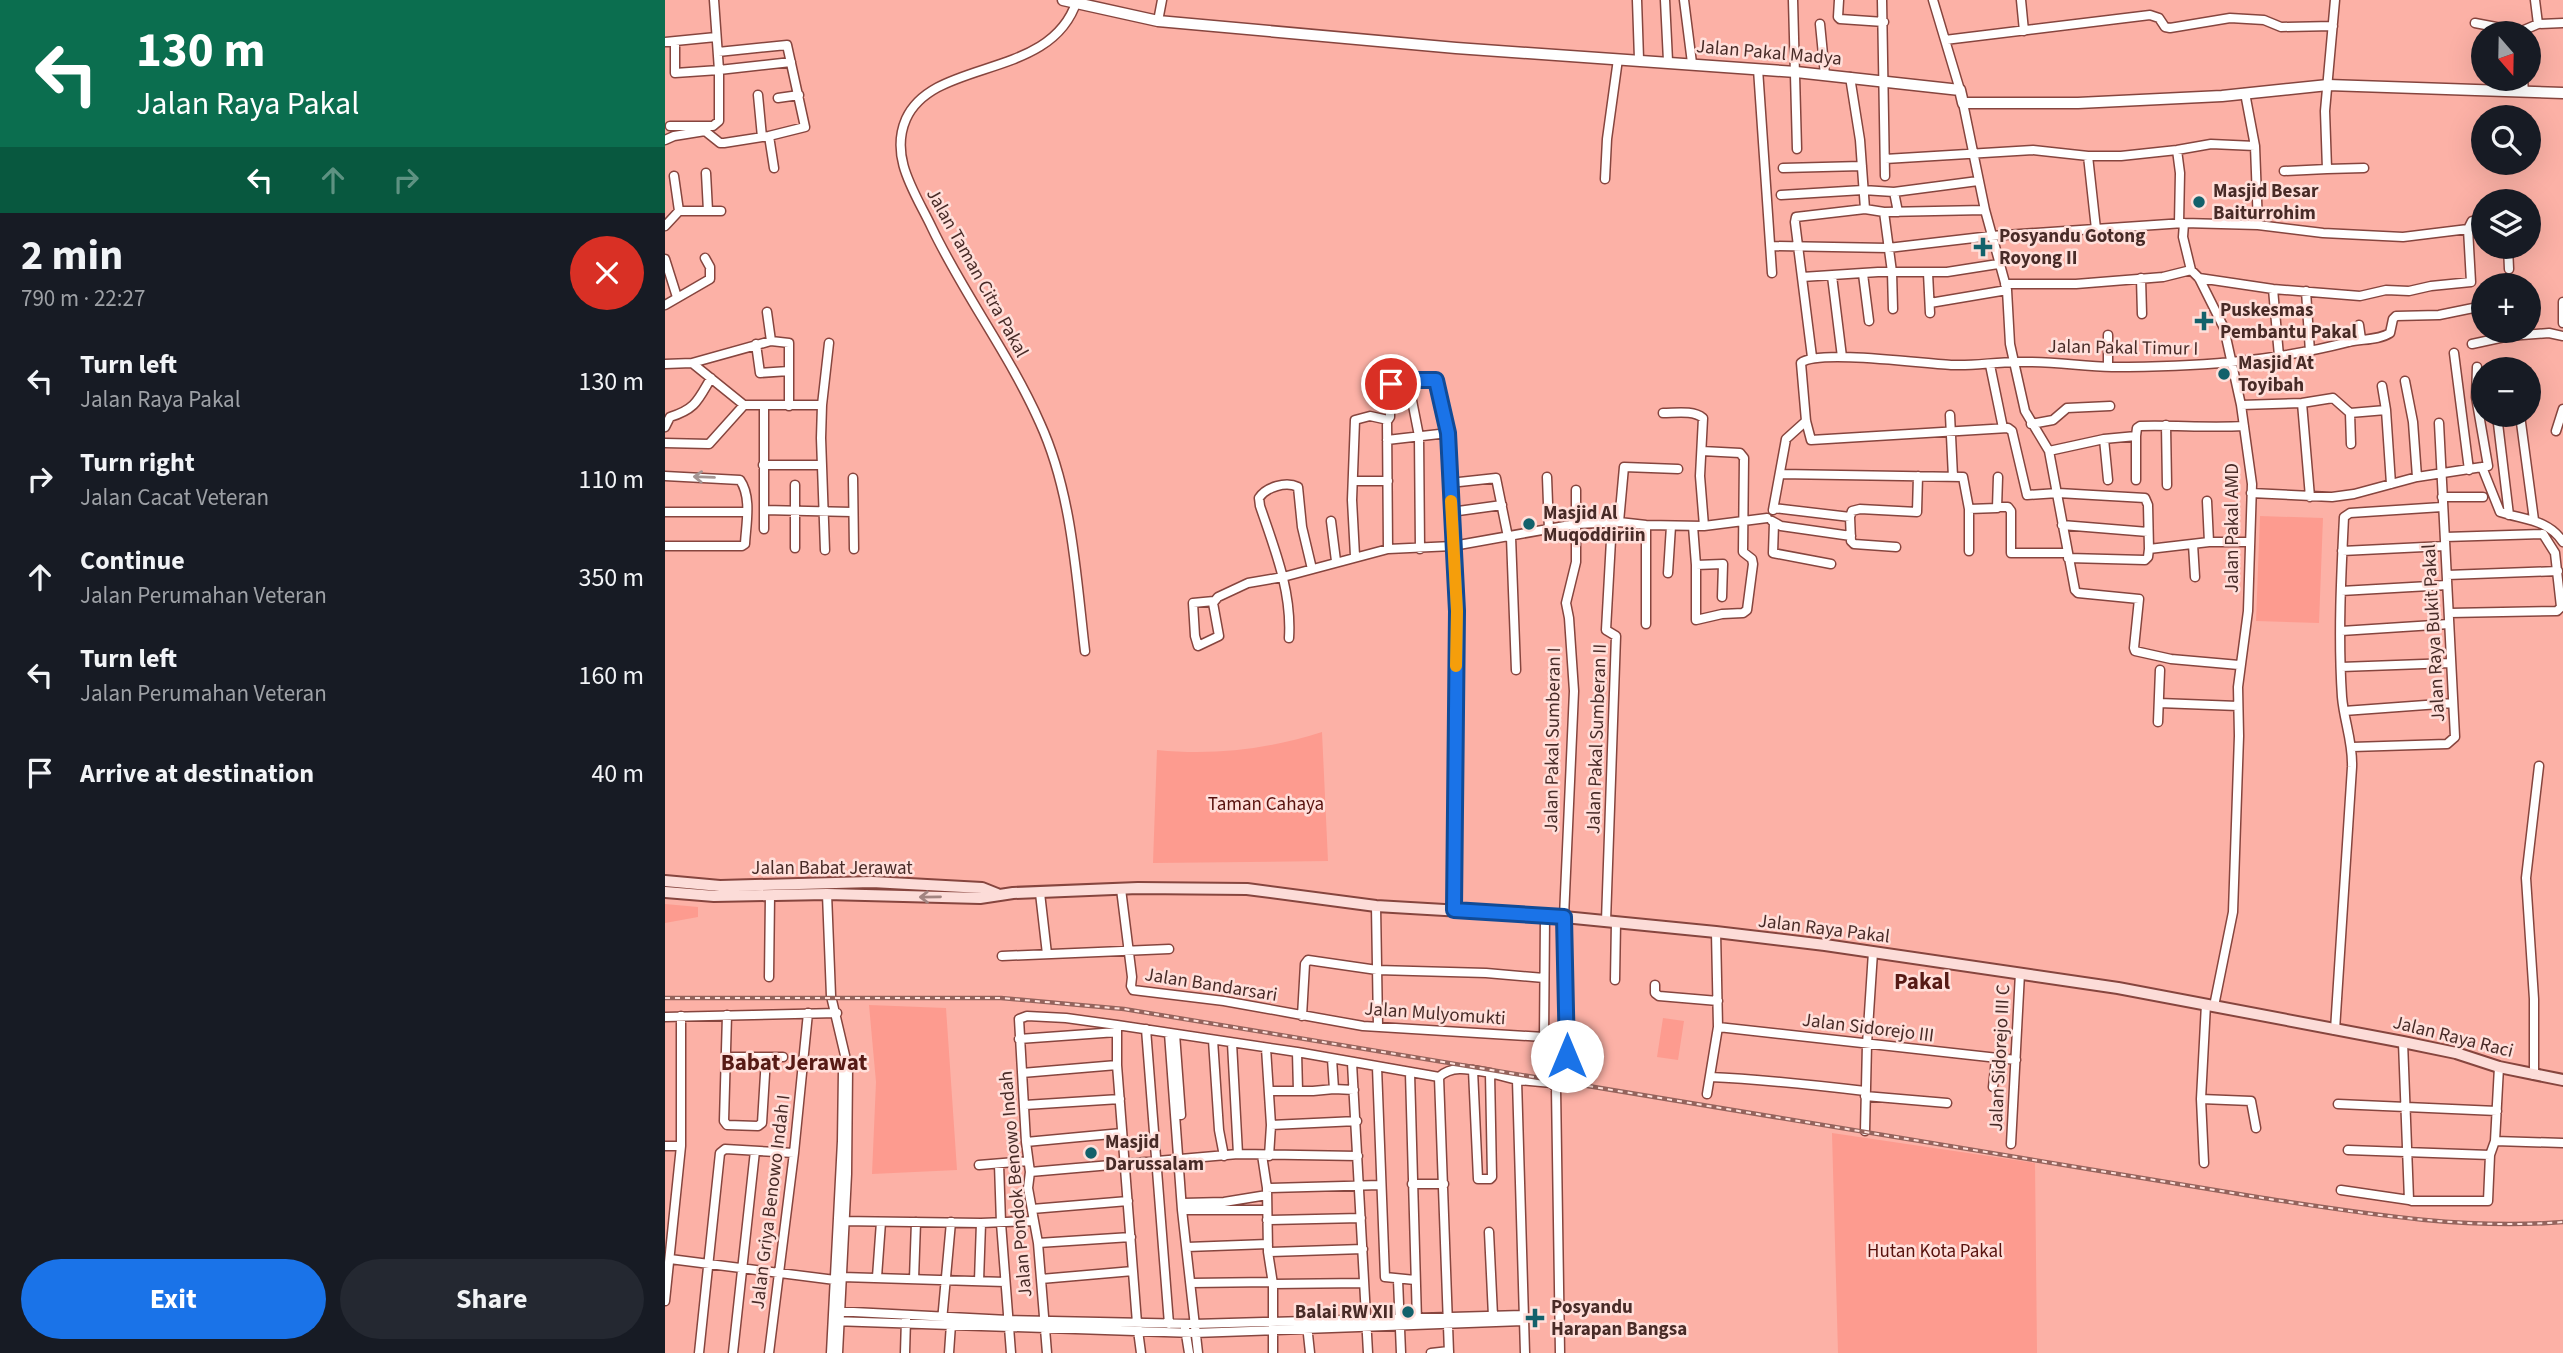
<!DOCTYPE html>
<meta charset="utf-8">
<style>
body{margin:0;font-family:"Source Sans 3",sans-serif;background:#242831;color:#f1f3f6;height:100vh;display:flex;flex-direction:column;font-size:26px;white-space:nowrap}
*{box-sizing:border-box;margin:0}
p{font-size:23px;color:#9ea1a6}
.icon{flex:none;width:38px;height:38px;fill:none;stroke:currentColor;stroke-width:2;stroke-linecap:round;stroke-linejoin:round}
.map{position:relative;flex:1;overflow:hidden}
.panel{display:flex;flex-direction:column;background:#171b24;width:665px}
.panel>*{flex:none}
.guide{background:#0b6e4f;color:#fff;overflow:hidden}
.needle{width:46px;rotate:160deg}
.controls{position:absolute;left:1806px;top:21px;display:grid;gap:14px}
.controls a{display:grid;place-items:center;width:70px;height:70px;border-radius:50%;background:#171b24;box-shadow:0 7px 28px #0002;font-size:35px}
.pin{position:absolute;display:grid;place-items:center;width:60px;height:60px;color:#fff;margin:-30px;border:4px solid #fff;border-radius:50%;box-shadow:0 2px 7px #0007}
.me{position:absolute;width:77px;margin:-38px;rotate:0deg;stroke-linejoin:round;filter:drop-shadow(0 0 5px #0008)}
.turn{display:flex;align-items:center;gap:24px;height:147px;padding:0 21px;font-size:32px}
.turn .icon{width:91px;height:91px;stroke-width:2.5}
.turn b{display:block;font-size:49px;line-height:60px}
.lanes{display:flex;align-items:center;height:66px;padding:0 21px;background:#0003;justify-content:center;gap:35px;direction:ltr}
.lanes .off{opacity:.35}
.round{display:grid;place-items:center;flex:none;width:74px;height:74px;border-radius:37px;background:#242831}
.summary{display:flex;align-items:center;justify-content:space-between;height:119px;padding:0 21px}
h1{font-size:42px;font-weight:700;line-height:52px}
.action{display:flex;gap:14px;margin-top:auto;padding:14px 21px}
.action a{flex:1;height:80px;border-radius:42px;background:#1a73e8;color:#fff;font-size:28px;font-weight:700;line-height:80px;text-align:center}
.action a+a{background:#242831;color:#f1f3f6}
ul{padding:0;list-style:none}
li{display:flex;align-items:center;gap:21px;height:98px;padding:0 21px}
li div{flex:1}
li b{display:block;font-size:26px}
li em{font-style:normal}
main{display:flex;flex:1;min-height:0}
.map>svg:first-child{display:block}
</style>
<main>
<section class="panel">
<div class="guide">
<div class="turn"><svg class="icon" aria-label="left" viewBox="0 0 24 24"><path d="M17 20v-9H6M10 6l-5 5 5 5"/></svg><div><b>130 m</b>Jalan Raya Pakal</div></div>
<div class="lanes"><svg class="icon" aria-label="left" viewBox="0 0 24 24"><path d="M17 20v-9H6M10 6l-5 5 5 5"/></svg><svg class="icon off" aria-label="ahead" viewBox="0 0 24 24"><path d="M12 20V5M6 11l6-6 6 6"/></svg><svg class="icon off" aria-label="right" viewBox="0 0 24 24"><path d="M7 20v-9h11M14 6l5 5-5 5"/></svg></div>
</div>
<div class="summary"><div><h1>2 min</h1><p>790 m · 22:27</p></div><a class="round" style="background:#d93025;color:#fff"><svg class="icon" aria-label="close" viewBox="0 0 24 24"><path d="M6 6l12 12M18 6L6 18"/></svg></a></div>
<ul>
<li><svg class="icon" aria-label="left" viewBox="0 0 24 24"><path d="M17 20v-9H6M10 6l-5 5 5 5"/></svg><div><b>Turn left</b><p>Jalan Raya Pakal</p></div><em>130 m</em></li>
<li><svg class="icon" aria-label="right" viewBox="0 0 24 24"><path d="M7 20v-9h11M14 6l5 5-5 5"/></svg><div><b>Turn right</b><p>Jalan Cacat Veteran</p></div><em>110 m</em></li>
<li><svg class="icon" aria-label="ahead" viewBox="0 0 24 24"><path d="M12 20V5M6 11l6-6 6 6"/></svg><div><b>Continue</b><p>Jalan Perumahan Veteran</p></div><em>350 m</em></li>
<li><svg class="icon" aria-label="left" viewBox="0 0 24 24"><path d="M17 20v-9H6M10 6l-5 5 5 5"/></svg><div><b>Turn left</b><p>Jalan Perumahan Veteran</p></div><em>160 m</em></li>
<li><svg class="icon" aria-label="arrive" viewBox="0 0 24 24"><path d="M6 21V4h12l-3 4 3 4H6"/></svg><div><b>Arrive at destination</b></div><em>40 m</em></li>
</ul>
<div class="action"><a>Exit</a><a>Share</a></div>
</section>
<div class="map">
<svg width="1898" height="1353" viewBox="0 0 1898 1353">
<rect width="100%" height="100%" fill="#fcb1a6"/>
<path fill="#fd9b8f" d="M 1595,516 L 1658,518 L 1654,623 L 1591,621 Z
M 657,732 L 663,861 L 488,863 L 492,750 C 549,756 603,749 657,732 Z
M 0,904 L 33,907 L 33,917 L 0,923 Z
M 204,1005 L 281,1008 L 292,1170 L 207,1174 L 211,1082 Z
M 998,1018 L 1019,1021 L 1013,1060 L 992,1057 Z
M 1167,1133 L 1370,1163 L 1372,1353 L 1173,1353 Z"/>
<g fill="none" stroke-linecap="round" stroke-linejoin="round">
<defs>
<path id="minor" d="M 49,0 L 54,70 L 126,62
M 412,0 C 387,81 269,57 241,119 C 224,158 251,194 267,228 C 299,295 345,355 375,423 C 407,493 411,575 420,651
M 972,0 L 974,59
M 1000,0 L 1003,61
M 1019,0 L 1027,63
M 1128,0 L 1132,149
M 1174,0 L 1173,17 L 1175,19 L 1219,22
M 1217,0 L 1220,176
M 1268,0 L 1295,90
M 1356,0 L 1359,31
M 1870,0 L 1873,24
M 493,21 L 497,0
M 1810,23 L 1852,31
M 1155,24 L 1160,75
M 1852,33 L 1873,24 L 1898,23
M 1280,40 L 1485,15 L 1494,18 L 1500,27 L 1505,28 L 1565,18 L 1599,20 L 1616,27 L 1668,26
M 0,42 L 51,37
M 1093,69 L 1107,273
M 1185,77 L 1195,140 L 1200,209
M 1858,79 L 1859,92
M 1580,93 L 1590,146 L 1593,225
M 93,95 L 97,137
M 113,98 L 134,95
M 1298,103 L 1320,210 L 1342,290 L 1345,344 L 1360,411 L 1384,451 L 1410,590 L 1413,593 L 1474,599 L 1469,648 L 1470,651 L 1506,659 L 1574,665
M 5,126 L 48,126 L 54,121 L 54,70 L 10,73 L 10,42
M 104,136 L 109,168
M 0,140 L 9,136 L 40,131 L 55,143 L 59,143 L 104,136 L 140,127 L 122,45 L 53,52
M 1512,150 L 1515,173 L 1514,223
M 1423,156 L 1431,229
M 1220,159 L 1368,150 L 1423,156 L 1456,156 L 1512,150 L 1546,144 L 1590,146
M 1118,168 L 1197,166
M 1662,169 L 1699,168
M 1619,171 L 1662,169 L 1660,111 L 1670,0
M 41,173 L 43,211
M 9,176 L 14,211
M 940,179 L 942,139 L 953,59
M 1116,195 L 1198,190 L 1229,192
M 1219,212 L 1227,272 L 1228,309
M 1233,212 L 1229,192 L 1313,181
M 1519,223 L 1518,237 L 1526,270 L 1534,278 L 1559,328 L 1576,405 L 1587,484 L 1583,611 L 1573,687 L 1574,736 L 1568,912 L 1549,1006
M 0,226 L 14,211 L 56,211
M 1106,246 L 1223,248 L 1326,236 L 1519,223 L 1593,225 L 1658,233 L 1738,237 L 1803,229 L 1807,221 L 1818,220
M 1843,247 L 1844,269
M 0,259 L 12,297
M 1263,273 L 1265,313
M 1198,274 L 1204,321
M 1167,276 L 1177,357
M 1137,277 L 1213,272 L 1282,272 L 1333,264
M 1476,278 L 1477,314
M 1534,278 L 1608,289 L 1695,296 L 1721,290 L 1744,291 L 1766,286 L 1806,282 L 1803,229
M 1340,284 L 1411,284 L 1498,277 L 1526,270
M 1608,289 L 1614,356
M 1641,291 L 1645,352
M 1898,302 L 1898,323
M 1265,303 L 1342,290
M 0,305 L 45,279 L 45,267 L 40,258
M 1694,325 L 1696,339
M 1843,331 L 1844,336 L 1884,333 L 1898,336
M 106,341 L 124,343 L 124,406
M 91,344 L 95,373 L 124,371
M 1807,344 L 1844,336
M 1789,353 L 1804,470
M 1147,357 L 1130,222 L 1131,217 L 1200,209 L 1219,212 L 1320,210
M 27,363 L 106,341 L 102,312
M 0,364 L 27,363 L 79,405 L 157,405
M 1325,365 L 1338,428
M 1443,367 L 1443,335
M 1812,367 L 1811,397 L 1823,466 L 1817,467
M 743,380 L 754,436 L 755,549
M 1740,381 L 1748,422 L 1752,477
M 1717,386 L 1721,410 L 1726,484
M 1637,403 L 1645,497
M 1576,405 L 1637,403 L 1668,398 L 1685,413 L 1721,410
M 99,406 L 99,510 L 187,512
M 998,413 C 1011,413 1028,410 1038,418 L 1035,476 L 1039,526
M 1685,413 L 1686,444
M 1285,415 L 1288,477
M 1832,415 L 1844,515
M 1855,415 L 1869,520
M 722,420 L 723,549
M 1366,424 L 1388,420 L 1402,408 L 1445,406
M 1501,425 L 1502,485
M 0,427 L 5,417 C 31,409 33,400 46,378
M 1891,431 L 1898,409
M 1471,436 L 1471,480
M 1439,439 L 1443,480
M 722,440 L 783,433
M 0,443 L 44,444 L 79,405
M 1384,451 L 1439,439 L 1471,436 L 1472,428 L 1475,426 C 1510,425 1544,428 1579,426
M 98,465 L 156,465
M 1115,474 L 1298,477 L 1304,509 L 1304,551
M 0,476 L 75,480 C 87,497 81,524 80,544 L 77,546 L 0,546
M 882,477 L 884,530
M 188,478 L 189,549
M 688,481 L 723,481
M 785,483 L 831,478 L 843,537
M 1586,493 L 1667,497 L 1689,494 L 1752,477 L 1817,467 L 1835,512 C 1859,520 1883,519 1898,542
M 1777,497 L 1818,497
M 1542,501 L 1544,542
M 1332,507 L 1343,507 L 1346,511 L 1346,553 L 1402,553
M 1109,508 L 1185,517 L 1187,511 L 1195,509 L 1252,512 L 1253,476
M 1304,509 L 1332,508 L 1333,477
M 1108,510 L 1121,439 L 1141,421
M 0,512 L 81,512
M 786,512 L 837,505
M 1185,517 L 1186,541 L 1189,544 L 1231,547
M 666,521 L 671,561
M 1107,521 L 1116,526 L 1186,536
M 954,522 L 959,467 L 1013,469
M 1109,523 L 1108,553 L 1166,564
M 981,525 L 981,624
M 1397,525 L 1483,532
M 1028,526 L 1031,565 L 1031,620 L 1057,614 L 1078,613 L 1082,610 L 1088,564 L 1087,559 L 1078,552 L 1079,458 L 1075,453 L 1037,451
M 99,529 L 99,510
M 846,537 L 851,670
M 1780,537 L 1878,534 L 1890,553 L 1896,607 L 1892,611 L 1784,613
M 1584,542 L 1544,542 L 1484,549 L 1483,505 L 1480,498 L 1393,493 L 1362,495 L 1347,431 L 1343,428 L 1146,440 L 1141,421 L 1136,363 C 1152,349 1261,364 1288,365 C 1309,366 1330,362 1352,362 C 1383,361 1415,366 1447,367 C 1527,367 1606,362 1684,342 C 1697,339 1714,340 1725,333 L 1728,319 L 1731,316 L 1774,315 L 1818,306
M 1528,544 L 1530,577
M 130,548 L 130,485
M 160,550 L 156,438 L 157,405 L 164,343
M 1677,551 L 1780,546
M 690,556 L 687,500 L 690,420 L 705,416 L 723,420 L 725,417 L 725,385 L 728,382 L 771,380 L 783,433 L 792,611 L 789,910
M 1403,558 L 1480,560 L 1483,557 L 1484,549
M 1031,565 L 1058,564 L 1057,597
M 1003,573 L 1006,526
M 1782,575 L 1893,571
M 1676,591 L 1782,585
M 549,601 L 528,603 L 530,636 L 533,646 L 554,636 L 548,603 L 553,597 L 583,583 L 618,577 L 723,549 L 788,546 L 911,524 L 954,522 L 981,525 L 1039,526 L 1102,518
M 1676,631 L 1784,624
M 624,638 C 627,592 610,550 595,506 L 594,498 C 601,487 621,481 633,487 L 637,527 L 647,569
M 1676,667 L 1786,663
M 1494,703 L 1573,706
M 1679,711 L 1788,703
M 1493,722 L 1495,670
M 1687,747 L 1782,744 L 1790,737 L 1774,423
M 456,889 L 467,977 L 466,986 L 468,990 L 559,1001 L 698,1026 L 879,1037
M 375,893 L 382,954
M 162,894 L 166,996 L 183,1068 L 182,1174 L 173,1353
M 711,906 L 713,1026
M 941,921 L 951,636 L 941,630 L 947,522
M 337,956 L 504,949
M 104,977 L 105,895
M 950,980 L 951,922
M 990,985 L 990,993 L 994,996 L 1053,1001
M 1541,1004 L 1536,1099 L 1586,1101 L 1591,1128
M 62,1015 L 59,1121 L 62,1125 L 93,1126 L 97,1123 L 101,1058
M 637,1016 L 640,964 L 643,960 L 712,970 L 821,973 L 879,978
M 0,1017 L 172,1013
M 452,1025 L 452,1065 L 472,1323 L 476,1353
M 1053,1027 L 1351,1060
M 481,1029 L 504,1324
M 1670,1030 L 1687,767 C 1688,742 1679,721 1677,697 C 1673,637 1676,577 1679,517 L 1685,513 L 1777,507
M 504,1033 L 517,1210 L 533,1353
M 510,1034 L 516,1115
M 354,1039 L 452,1032
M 548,1040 L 554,1130 L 559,1156
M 879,1040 L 880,917
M 1738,1042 L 1744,1200 L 1747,1201 L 1823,1201 L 1825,1155 L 1830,1141 L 1834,1067
M 567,1043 L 573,1154
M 601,1048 L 606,1125 L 604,1156
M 632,1052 L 633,1091
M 902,1056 L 899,917 L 909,691 L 904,618 L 901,603 L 911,562 L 911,490
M 62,1057 L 118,1057
M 667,1059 L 669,1089 L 689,1090
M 687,1063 L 703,1353
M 712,1067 L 720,1277 L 750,1280
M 357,1073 L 452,1065
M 745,1073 L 752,1321
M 825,1073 L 852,1080 L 860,1353
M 1869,1075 L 1869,999 L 1861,878 L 1874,766
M 774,1077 C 788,1064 807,1070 825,1073 L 827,1177 L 825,1179 L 813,1179 L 808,1070
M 774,1077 L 784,1353
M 1045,1077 C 1097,1079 1149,1085 1200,1091
M 852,1080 L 887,1083 L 891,1088 L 895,1353
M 1328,1087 L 1331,1059
M 604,1091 L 648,1091 L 669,1089
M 1042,1094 L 1053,1027 L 1051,932
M 1200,1096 L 1282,1103
M 1536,1099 L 1539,1163
M 1673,1104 L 1832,1111
M 360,1105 L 455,1099
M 606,1125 L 692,1121
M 1200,1131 L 1202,1044 L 1208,952
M 1830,1141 L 1898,1143
M 361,1142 L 457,1133
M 1346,1144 L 1355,973
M 0,1146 L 16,1146
M 1683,1150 L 1825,1155
M 597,1155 L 602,1188 L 603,1252 L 608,1284 L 608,1353
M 334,1164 L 336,1223 L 346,1353
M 314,1165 L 363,1161
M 365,1172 L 573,1154 L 693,1156
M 747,1184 L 779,1184
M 602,1188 L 716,1185
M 1676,1190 L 1744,1200
M 518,1203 L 559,1202 L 602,1195
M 367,1209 L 463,1201
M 517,1210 L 602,1210
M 602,1220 L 696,1218
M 176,1221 L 316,1223 L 369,1221
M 824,1232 L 828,1316
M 373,1243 L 466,1237
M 522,1247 L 603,1244
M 603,1252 L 698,1249
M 5,1259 L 170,1280 L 177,1277 L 340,1282
M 212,1277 L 216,1222
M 249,1279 L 251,1222
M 376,1279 L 468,1271
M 733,1280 L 736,1353
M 314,1281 L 316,1223
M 526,1283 L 606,1282
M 608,1284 L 699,1283
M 0,1301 L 16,1146 L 16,1016
M 169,1311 L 343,1320 L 529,1324 L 858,1315
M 168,1321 L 529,1333 L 858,1321
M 277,1321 L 286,1222
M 642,1325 L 645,1353
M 520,1328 L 524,1353
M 34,1353 L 55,1153 L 60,1149 L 129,1153
M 68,1353 L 90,1151
M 104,1353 L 129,1153 L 143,1013
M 166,1353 L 177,1141 L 178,1071
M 240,1353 L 241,1319
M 284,1353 L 286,1324
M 382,1353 L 373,1243 L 363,1188 L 365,1172 L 361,1142 L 354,1019 L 362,1016 L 401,1018 L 452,1025 L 632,1052 L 774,1077
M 766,1353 L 784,1351"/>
<path id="tertiary" d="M 398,0 L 493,21 L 791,48 L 1131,72 L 1295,90 L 1298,103 L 1413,103 L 1557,96 L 1663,85 L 1898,93"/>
<path id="secondary" d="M 0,881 L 55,886 L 207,882 L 317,888 L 332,894
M 0,892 L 49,896 L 162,894 L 315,898 L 348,893 L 473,888 L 582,889 L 711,906 L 899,917 L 1051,932 L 1160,945 L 1453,988 L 1738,1042 L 1791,1053 L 1834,1067 L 1898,1080"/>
</defs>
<use href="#minor" stroke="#86453e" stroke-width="11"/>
<use href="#tertiary" stroke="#86453e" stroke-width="13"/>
<use href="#secondary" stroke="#86453e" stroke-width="14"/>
<use href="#minor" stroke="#fff" stroke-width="8"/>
<use href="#tertiary" stroke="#fff" stroke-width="10"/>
<use href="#secondary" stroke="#fcdcd8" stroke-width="10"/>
<defs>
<path id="rail" d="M 0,998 L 336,998 L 459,1009 L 1598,1198 C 1697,1213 1797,1230 1898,1222"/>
</defs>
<use href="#rail" stroke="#94635c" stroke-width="4.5"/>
<use href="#rail" stroke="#ffdfda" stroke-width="2" stroke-dasharray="5" stroke-linecap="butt"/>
</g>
<defs><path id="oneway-shaft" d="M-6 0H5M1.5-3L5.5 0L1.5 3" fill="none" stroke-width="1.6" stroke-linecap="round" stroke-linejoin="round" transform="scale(1.75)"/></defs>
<use stroke="#a49593" href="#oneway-shaft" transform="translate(39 477) rotate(-178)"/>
<use stroke="#a28480" href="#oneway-shaft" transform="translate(265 897) rotate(179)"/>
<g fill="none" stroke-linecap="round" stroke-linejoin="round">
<defs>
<path id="route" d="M 726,384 L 743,380 L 771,380 L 783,433 L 792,611 L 789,910 L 899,917 L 902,1056"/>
</defs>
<use href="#route" stroke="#114b97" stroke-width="18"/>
<use href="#route" stroke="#1a73e8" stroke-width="12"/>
<path stroke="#f59e0b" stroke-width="12" d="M 786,501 L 792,611 L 791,666"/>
</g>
<g fill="#13616b" stroke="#ffdfda" stroke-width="2.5">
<circle cx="1534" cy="202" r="7"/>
<path d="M1314.5 236.5h7v7h7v7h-7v7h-7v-7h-7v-7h7z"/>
<path d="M1535.5 310.5h7v7h7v7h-7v7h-7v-7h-7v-7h7z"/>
<circle cx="1559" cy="374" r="7"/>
<circle cx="864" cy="524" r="7"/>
<circle cx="426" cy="1153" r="7"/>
<circle cx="743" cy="1312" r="7"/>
<path d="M866.5 1307.5h7v7h7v7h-7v7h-7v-7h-7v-7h7z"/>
</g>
<g text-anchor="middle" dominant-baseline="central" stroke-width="5" stroke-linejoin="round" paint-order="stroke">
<g font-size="19" fill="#482b27" stroke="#ffdfda">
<text transform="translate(1104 53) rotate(5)">Jalan Pakal Madya</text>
<text transform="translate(312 273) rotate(61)">Jalan Taman Citra Pakal</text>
<text transform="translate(1458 348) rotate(1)">Jalan Pakal Timur I</text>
<text transform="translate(1567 528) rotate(-90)">Jalan Pakal AMD</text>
<text transform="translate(1769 633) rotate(-93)">Jalan Raya Bukit Pakal</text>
<text transform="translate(932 739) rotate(-88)">Jalan Pakal Sumberan II</text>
<text transform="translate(888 740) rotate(-89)">Jalan Pakal Sumberan I</text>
<text x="167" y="868">Jalan Babat Jerawat</text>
<text transform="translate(1159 929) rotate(7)">Jalan Raya Pakal</text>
<text transform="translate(546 985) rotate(9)">Jalan Bandarsari</text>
<text transform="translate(770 1014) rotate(4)">Jalan Mulyomukti</text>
<text transform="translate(1203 1028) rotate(7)">Jalan Sidorejo III</text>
<text transform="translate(1788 1037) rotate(14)">Jalan Raya Raci</text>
<text transform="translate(1335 1058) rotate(-87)">Jalan Sidorejo III C</text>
<text transform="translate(351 1184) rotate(-95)">Jalan Pondok Benowo Indah</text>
<text transform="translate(106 1202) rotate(-83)">Jalan Griya Benowo Indah I</text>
</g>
<g font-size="19" font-weight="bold" fill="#482b27" stroke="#ffdfda" text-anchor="start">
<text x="1548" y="191">Masjid Besar<tspan x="1548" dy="22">Baiturrohim</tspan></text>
<text x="1334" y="236">Posyandu Gotong<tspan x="1334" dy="22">Royong II</tspan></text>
<text x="1555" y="310">Puskesmas<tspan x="1555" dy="22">Pembantu Pakal</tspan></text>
<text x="1573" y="363">Masjid At<tspan x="1573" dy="22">Toyibah</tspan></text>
<text x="878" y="513">Masjid Al<tspan x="878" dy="22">Muqoddiriin</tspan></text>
<text x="440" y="1142">Masjid<tspan x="440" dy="22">Darussalam</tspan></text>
<text x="886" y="1307">Posyandu<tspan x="886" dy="22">Harapan Bangsa</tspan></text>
<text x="729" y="1312" text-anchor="end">Balai RW XII</text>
</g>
<g font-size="19" fill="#58110d" stroke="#ffdfda">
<text x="601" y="804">Taman Cahaya</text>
<text x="1270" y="1251">Hutan Kota Pakal</text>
</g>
<g font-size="23" font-weight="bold" fill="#561a15" stroke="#ffdfda">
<text x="1257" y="981">Pakal</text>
<text x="129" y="1062">Babat Jerawat</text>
</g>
</g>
</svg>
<div class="controls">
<a><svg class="needle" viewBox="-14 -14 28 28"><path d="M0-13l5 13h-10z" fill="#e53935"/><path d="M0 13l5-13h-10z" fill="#9ea1a6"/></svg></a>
<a><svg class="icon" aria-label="search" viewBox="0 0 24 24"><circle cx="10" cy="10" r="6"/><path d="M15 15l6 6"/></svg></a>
<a><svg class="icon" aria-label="layers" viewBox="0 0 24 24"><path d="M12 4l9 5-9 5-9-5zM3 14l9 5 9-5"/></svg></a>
<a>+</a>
<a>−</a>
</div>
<div class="pin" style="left:726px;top:384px;background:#d93025"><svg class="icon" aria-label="arrive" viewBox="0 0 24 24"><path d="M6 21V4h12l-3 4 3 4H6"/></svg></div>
<svg class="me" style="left:902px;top:1056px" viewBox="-20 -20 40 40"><circle r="19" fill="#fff"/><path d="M0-13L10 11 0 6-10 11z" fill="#1a73e8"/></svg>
</div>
</main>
